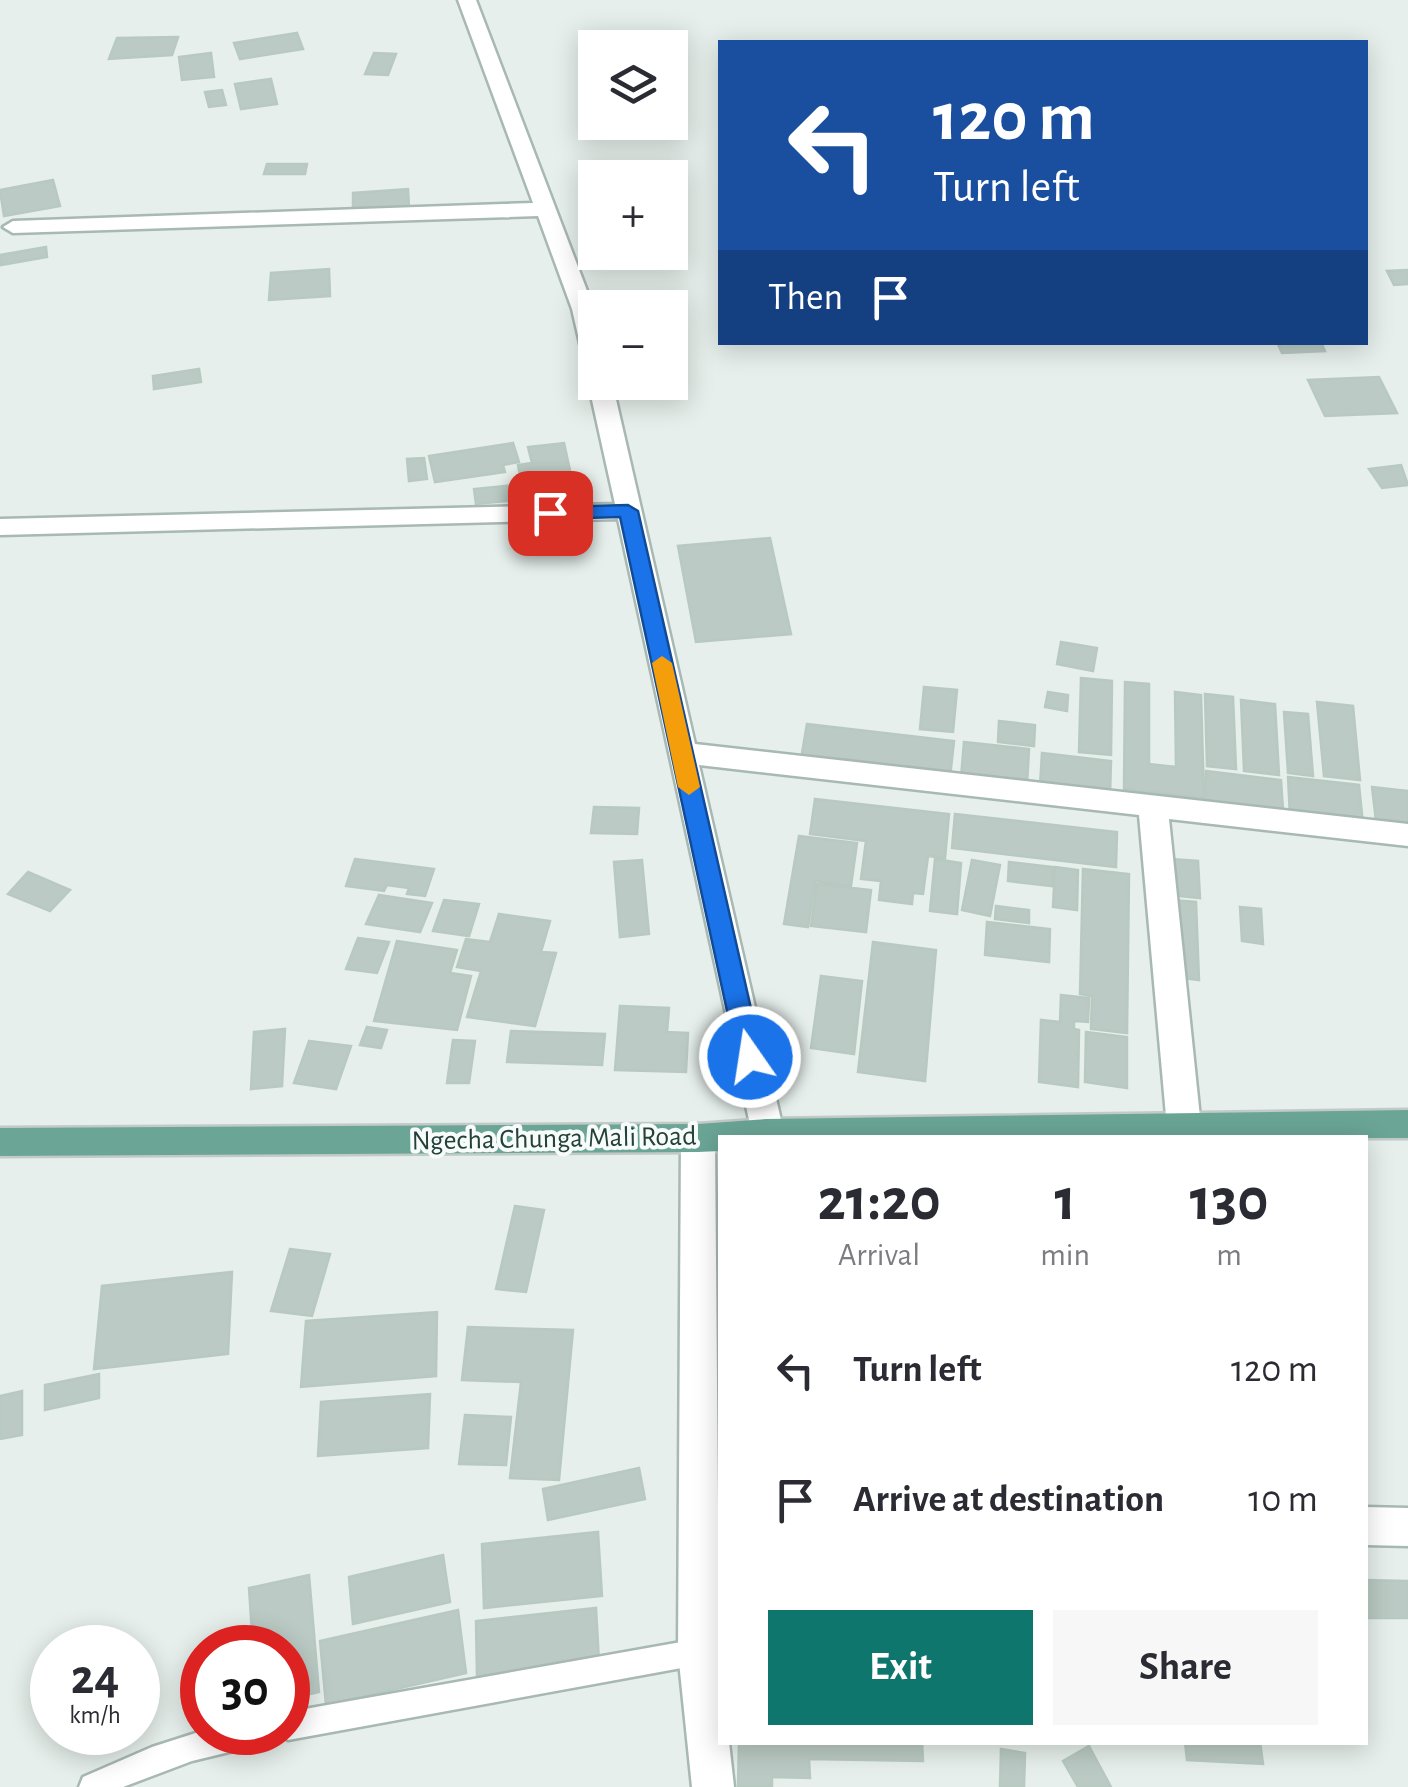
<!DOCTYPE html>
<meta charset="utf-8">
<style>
body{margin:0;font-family:"Alegreya Sans",sans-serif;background:#f7f7f7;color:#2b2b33;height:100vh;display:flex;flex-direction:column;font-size:38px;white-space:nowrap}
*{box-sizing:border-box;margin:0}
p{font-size:32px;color:#7c7c81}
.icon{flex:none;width:55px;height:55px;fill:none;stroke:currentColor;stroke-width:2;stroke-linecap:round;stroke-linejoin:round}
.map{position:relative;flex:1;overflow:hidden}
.sheet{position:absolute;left:718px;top:1135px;width:650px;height:610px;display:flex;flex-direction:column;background:#fff;border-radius:0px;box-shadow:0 5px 25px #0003}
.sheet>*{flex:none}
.top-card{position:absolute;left:718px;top:40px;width:650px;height:305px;border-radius:0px;box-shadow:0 5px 25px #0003;background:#1a4fa0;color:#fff;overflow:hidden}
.controls{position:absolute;left:578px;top:30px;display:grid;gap:20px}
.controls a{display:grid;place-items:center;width:110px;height:110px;border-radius:0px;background:#fff;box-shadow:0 5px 25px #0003;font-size:50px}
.speed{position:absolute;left:30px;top:1625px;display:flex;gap:20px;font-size:50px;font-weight:700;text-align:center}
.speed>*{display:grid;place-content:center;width:130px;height:130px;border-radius:50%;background:#fff;box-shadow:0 5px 25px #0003;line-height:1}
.speed small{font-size:25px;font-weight:400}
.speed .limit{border:15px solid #d22;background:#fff;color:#111}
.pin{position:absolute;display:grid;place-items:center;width:85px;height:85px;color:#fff;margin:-42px;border-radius:20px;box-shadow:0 5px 15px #0006}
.me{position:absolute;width:110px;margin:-55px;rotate:347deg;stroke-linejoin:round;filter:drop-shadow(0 0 8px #0008)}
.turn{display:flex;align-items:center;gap:35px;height:210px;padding:0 50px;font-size:45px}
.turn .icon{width:130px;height:130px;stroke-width:2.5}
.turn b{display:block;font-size:70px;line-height:85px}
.then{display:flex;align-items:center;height:95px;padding:0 50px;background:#0003;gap:20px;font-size:38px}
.eta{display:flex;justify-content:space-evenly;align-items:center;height:170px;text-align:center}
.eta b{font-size:60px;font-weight:600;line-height:70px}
.action{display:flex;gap:20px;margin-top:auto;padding:20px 50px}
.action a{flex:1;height:115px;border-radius:0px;background:#0f766e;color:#fff;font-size:40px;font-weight:600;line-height:115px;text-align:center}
.action a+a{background:#f7f7f7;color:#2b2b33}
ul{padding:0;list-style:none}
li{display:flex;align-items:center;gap:30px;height:130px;padding:0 50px}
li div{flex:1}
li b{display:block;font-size:38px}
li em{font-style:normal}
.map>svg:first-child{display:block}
</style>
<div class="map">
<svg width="1408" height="1787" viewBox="0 0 1408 1787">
<rect width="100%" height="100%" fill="#e6efeb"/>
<path fill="#bbcac4" stroke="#b8c9c2" stroke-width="2.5" d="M 297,33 L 303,49 L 240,59 L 234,43 Z
M 178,37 L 172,55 L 109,59 L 117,38 Z
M 211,53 L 214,77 L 182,80 L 179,57 Z
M 374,53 L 396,54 L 388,75 L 365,74 Z
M 271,79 L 277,104 L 241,109 L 235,84 Z
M 222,90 L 226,105 L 209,107 L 205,92 Z
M 267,164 L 307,164 L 305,174 L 264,174 Z
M 53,180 L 60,206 L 4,216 L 0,190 Z
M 408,189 L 409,208 L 353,212 L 353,193 Z
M 46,247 L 47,257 L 1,265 L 0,255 Z
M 329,269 L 330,296 L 269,300 L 271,273 Z
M 1408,270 L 1408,284 L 1394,285 L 1387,271 Z
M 1277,342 L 1321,342 L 1325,351 L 1282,353 Z
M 199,369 L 201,382 L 154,389 L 153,376 Z
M 1379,377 L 1397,413 L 1325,416 L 1308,380 Z
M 513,443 L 519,462 L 503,465 L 505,472 L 435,482 L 429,456 Z
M 564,443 L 576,498 L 541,502 L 539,491 L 523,493 L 518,465 L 532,463 L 528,447 Z
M 424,458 L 427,479 L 409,481 L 407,459 Z
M 1401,465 L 1408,485 L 1382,488 L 1369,469 Z
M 515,485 L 517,500 L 476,504 L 474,489 Z
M 770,538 L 791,634 L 696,642 L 678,546 Z
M 1061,642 L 1097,648 L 1093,671 L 1057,664 Z
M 1081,678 L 1112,681 L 1111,755 L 1079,752 Z
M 1125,682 L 1149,684 L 1149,764 L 1176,767 L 1175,692 L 1201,695 L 1204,798 L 1124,789 Z
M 924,687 L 957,690 L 953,732 L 920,729 Z
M 1048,692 L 1068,695 L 1067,711 L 1045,707 Z
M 1205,694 L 1233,697 L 1236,769 L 1207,766 Z
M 1241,700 L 1275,704 L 1279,775 L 1244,771 Z
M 1317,702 L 1353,706 L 1360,780 L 1324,776 Z
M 1284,712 L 1308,714 L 1313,776 L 1288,773 Z
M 999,721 L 1035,725 L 1034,746 L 998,742 Z
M 807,724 L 954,741 L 950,777 L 801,759 Z
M 964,742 L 1029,749 L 1027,785 L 961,778 Z
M 1042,753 L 1111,761 L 1110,794 L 1040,786 Z
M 1206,771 L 1281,780 L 1283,810 L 1206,801 Z
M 1288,777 L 1359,785 L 1363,824 L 1290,816 Z
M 1372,787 L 1408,791 L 1408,825 L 1376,821 Z
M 815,799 L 949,814 L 945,858 L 928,856 L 923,894 L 913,893 L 912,904 L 879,900 L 881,881 L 861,879 L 866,841 L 810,834 Z
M 594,807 L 639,808 L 637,834 L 591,833 Z
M 955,814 L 1117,832 L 1116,867 L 952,848 Z
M 799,836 L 857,843 L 851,886 L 815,881 L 808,927 L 784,924 Z
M 355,859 L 434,869 L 425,896 L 407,894 L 409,888 L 387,885 L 384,891 L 346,886 Z
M 935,859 L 961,863 L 957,914 L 930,911 Z
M 1171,859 L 1198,861 L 1200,898 L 1171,895 Z
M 642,860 L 649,934 L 620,937 L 614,862 Z
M 972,860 L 1000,865 L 990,916 L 962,910 Z
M 1009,862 L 1053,867 L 1052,886 L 1008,881 Z
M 1055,867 L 1078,870 L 1077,910 L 1053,907 Z
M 1083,869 L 1129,874 L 1127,1033 L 1091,1029 L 1092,996 L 1080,994 Z
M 28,872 L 70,890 L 50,911 L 8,894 Z
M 817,884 L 871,890 L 866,932 L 811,926 Z
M 379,895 L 432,903 L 420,932 L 366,924 Z
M 444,900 L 479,904 L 469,936 L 433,931 Z
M 1172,900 L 1196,902 L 1199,980 L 1174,977 Z
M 996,906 L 1029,910 L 1029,923 L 995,919 Z
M 1240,907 L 1261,909 L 1263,944 L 1242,941 Z
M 499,914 L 550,921 L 541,952 L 556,953 L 535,1026 L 467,1017 L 481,971 L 457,967 L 466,939 L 490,942 Z
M 987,922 L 1050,929 L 1049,962 L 985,955 Z
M 358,938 L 389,942 L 377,973 L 346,969 Z
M 397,941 L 457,950 L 450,973 L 471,976 L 457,1030 L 374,1021 Z
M 873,942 L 936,950 L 925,1081 L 858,1072 Z
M 821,976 L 862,981 L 854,1054 L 811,1048 Z
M 1061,995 L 1089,998 L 1088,1022 L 1074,1021 L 1074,1029 L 1079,1030 L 1078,1087 L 1039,1082 L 1041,1020 L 1060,1022 Z
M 620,1006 L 669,1008 L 667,1032 L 688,1033 L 686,1072 L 615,1070 Z
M 367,1027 L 387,1030 L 381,1048 L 360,1045 Z
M 285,1029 L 282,1086 L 251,1089 L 254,1032 Z
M 511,1031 L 605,1034 L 602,1065 L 507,1062 Z
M 1086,1032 L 1127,1037 L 1127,1088 L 1085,1082 Z
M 453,1040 L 475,1041 L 469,1083 L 447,1083 Z
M 309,1041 L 351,1046 L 336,1089 L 294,1083 Z
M 515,1206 L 544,1210 L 526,1292 L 496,1289 Z
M 290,1249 L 330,1254 L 312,1316 L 271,1311 Z
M 232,1272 L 228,1354 L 94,1369 L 102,1286 Z
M 437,1312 L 436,1376 L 301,1387 L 306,1321 Z
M 468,1327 L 573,1330 L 559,1480 L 510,1478 L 521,1382 L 462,1380 Z
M 99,1374 L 99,1398 L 45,1410 L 45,1385 Z
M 22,1391 L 22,1435 L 0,1439 L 0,1396 Z
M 430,1394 L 428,1448 L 318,1456 L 321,1402 Z
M 465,1415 L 511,1417 L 506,1465 L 459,1464 Z
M 639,1468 L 645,1499 L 548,1520 L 543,1489 Z
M 598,1532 L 602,1596 L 484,1608 L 482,1544 Z
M 443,1555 L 450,1602 L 353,1624 L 349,1577 Z
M 309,1575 L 319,1692 L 288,1699 L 288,1648 L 253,1648 L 249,1588 Z
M 1365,1580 L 1408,1581 L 1408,1618 L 1365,1618 Z
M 596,1608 L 599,1662 L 477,1676 L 476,1621 Z
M 458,1610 L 466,1673 L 326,1705 L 320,1641 Z
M 739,1742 L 922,1742 L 923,1761 L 809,1759 L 810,1778 L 772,1777 L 772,1787 L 738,1786 Z
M 1185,1742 L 1260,1742 L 1263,1764 L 1187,1760 Z
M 1089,1746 L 1111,1787 L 1078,1787 L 1063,1761 Z
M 1001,1749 L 1025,1753 L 1024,1787 L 1000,1787 Z"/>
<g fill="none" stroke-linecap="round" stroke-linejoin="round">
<defs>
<path id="service" d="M 698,1639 L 708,1642 L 711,1652 L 708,1662 L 698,1665 L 288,1740 L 277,1732 L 288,1732 L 288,1712 Z
M 202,1731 L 268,1732 L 264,1742 L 254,1746 L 192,1761 L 123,1787 L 79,1787 L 83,1777 L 152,1747 Z"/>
<path id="minor" d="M 458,0 L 476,0 L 594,309 L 595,368 L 584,361 L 572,309 L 538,216 L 13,233 L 3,227 L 13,221 L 533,203 Z
M 595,376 L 595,382 L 612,382 L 695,744 L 1408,824 L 1408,846 L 1169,819 L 1201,1127 L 1196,1137 L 1172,1137 L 1167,1127 L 1139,815 L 699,765 L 784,1133 L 781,1138 L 753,1138 L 618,519 L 0,535 L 0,519 L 615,504 L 588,382 Z
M 698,1124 L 710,1128 L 715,1138 L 720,1742 L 729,1742 L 734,1787 L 692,1787 L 678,1652 L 681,1138 L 686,1128 Z
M 1365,1507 L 1408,1508 L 1408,1546 L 1365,1545 Z"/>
<path id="primary" d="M 1408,1110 L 1408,1138 L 720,1138 L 720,1151 L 698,1152 L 0,1156 L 0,1128 L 698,1124 L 767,1119 Z"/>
</defs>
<use href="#service" stroke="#a8b8b2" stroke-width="5"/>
<use href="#minor" stroke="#a8b8b2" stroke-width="5"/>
<use href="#primary" stroke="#c2cac8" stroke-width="5"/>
<use href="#service" fill="#fff" fill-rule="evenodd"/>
<use href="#minor" fill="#fff" fill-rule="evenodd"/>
<use href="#primary" fill="#6aa596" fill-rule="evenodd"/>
</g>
<path fill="#1a73e8" stroke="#114b97" stroke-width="2.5" d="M 628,505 L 638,511 L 762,1057 L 750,1067 L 737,1057 L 620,517 L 550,519 L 541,513 L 550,507 Z"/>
<path fill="#f59e0b" d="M 662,656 L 672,663 L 700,787 L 689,795 L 678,787 L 652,663 Z"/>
<g text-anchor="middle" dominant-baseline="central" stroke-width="8" stroke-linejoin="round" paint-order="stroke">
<g font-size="28" fill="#24423a" stroke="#f7fbf9">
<text transform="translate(554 1139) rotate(-1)">Ngecha Chunga Mali Road</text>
</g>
</g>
</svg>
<div class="controls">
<a><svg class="icon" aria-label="layers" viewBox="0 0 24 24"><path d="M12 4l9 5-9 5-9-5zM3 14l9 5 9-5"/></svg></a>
<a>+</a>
<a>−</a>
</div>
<div class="speed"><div>24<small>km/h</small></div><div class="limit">30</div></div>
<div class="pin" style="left:550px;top:513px;background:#d93025"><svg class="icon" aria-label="arrive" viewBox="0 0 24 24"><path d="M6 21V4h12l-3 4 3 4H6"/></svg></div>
<svg class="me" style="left:750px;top:1057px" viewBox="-20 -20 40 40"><circle r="17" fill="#1a73e8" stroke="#fff" stroke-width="3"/><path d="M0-11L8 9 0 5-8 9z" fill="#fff"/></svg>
<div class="top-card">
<div class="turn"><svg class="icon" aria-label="left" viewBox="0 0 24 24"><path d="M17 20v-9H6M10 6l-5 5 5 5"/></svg><div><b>120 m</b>Turn left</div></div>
<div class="then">Then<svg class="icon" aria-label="arrive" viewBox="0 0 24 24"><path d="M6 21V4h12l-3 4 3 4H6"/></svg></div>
</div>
<section class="sheet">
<div class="eta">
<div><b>21:20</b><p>Arrival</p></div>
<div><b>1</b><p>min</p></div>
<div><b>130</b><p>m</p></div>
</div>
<ul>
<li><svg class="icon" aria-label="left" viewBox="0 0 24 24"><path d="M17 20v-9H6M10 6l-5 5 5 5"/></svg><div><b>Turn left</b></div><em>120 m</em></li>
<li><svg class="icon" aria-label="arrive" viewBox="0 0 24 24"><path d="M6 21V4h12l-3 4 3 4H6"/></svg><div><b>Arrive at destination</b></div><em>10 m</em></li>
</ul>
<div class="action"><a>Exit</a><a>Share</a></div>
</section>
</div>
